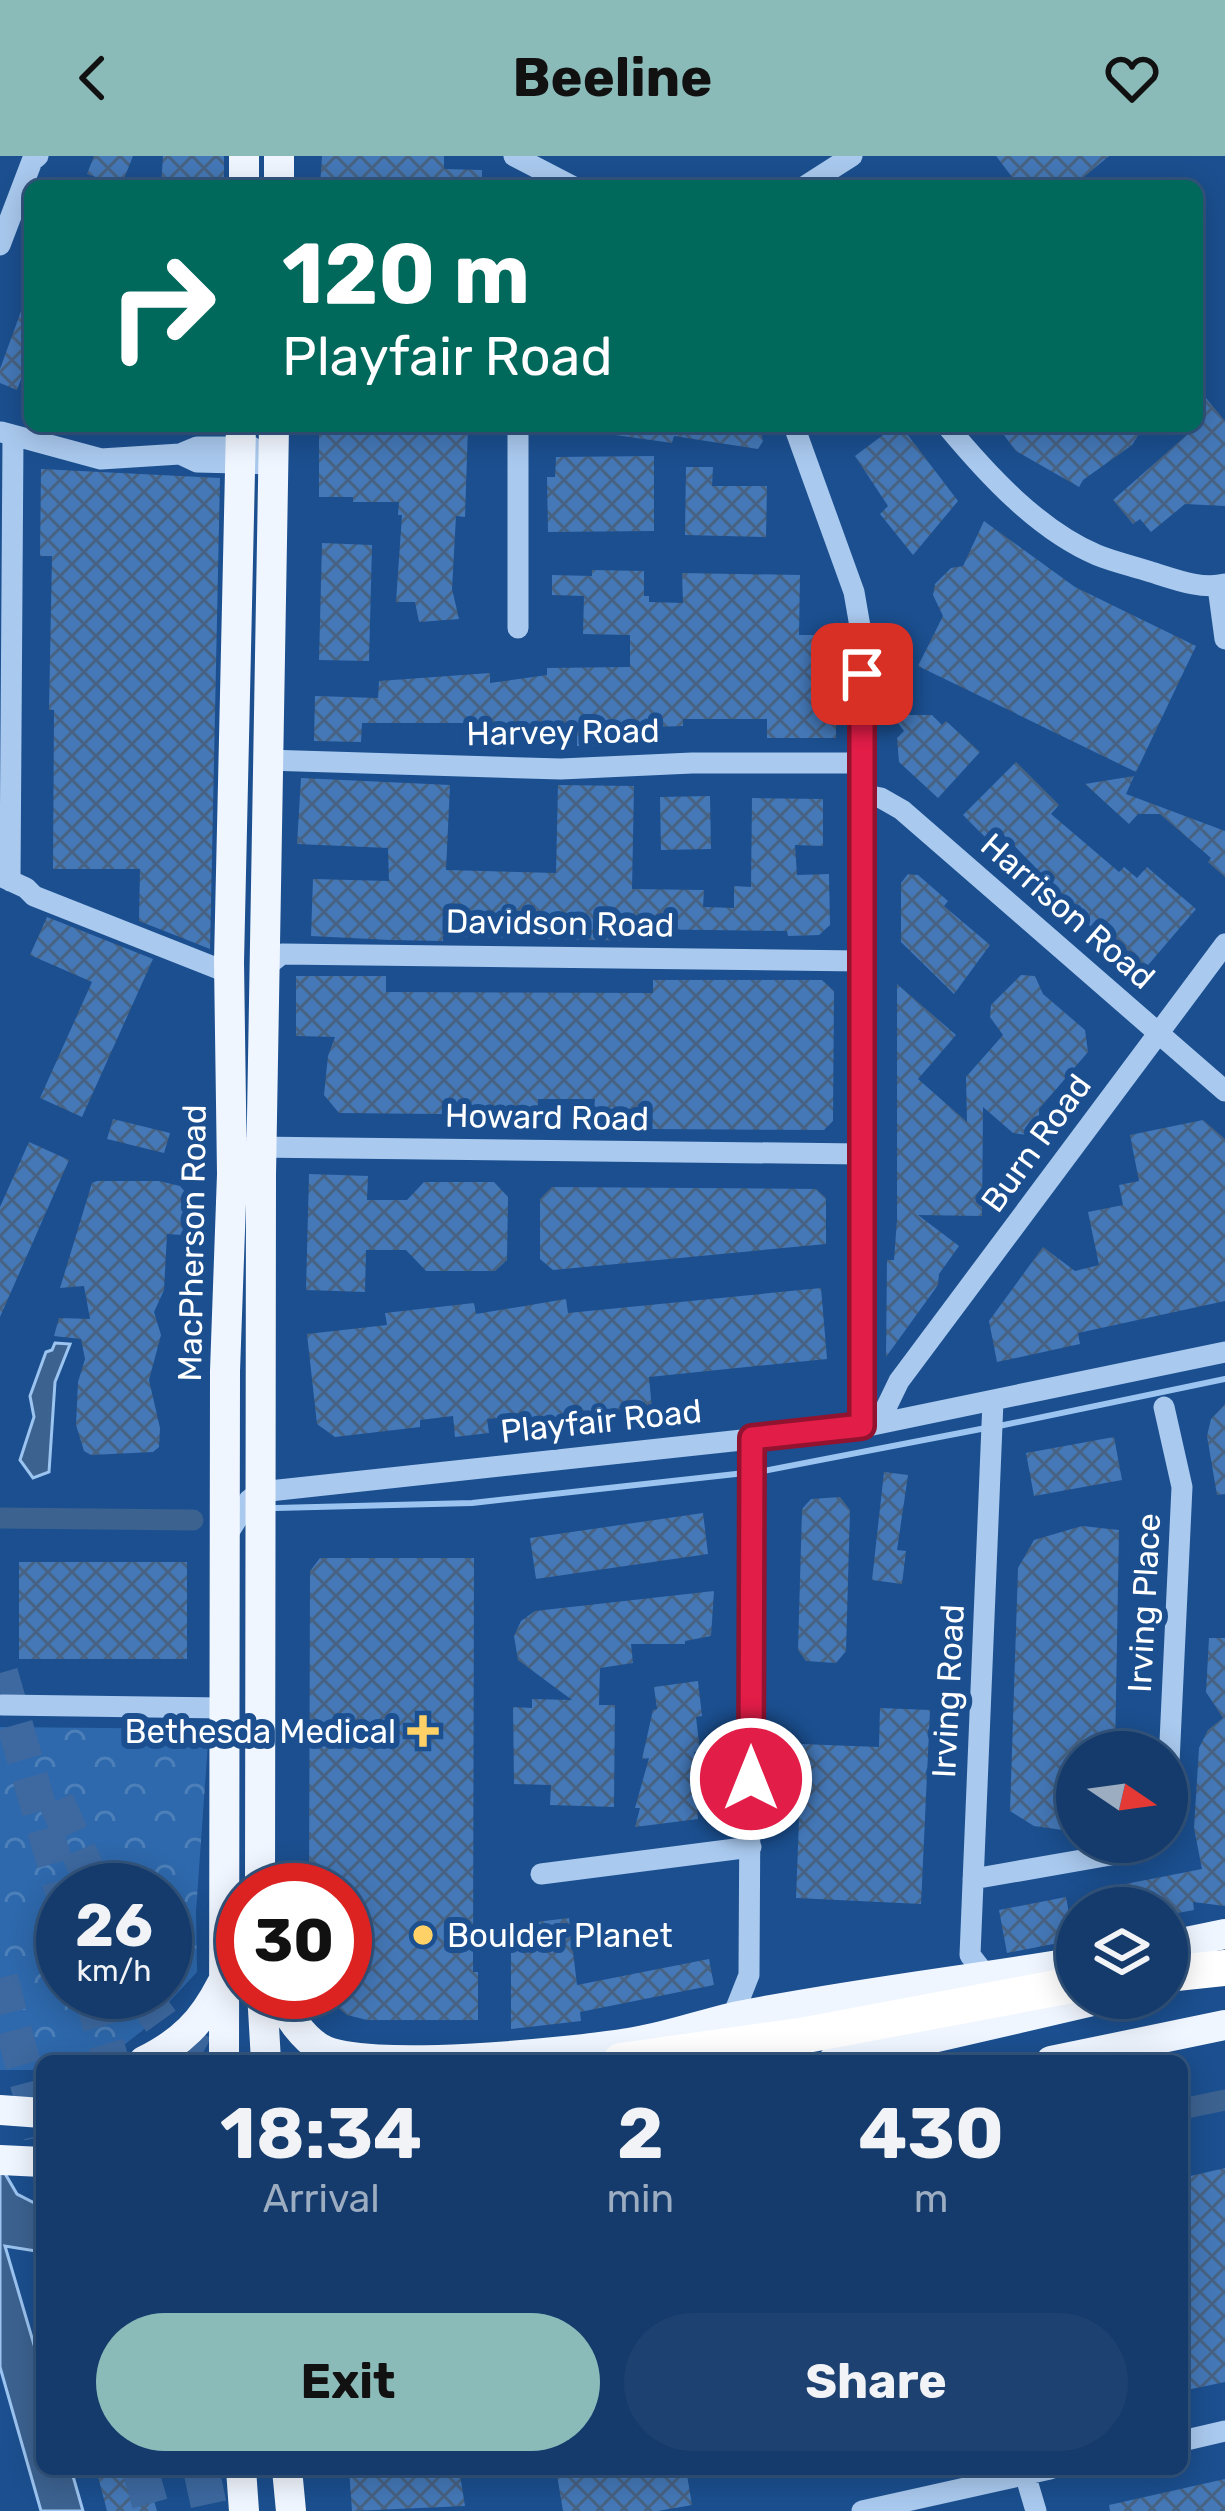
<!DOCTYPE html>
<style>
body{margin:0;font-family:Rubik,sans-serif;background:#1d4271;color:#f1f3f6;height:100vh;display:flex;flex-direction:column;font-size:45px;white-space:nowrap}
*{box-sizing:border-box;margin:0}
p{font-size:39px;color:#9dadc1}
.icon{flex:none;width:66px;height:66px;fill:none;stroke:currentColor;stroke-width:2;stroke-linecap:round;stroke-linejoin:round}
.map{position:relative;flex:1;overflow:hidden}
.panel{position:absolute;left:36px;top:1899px;width:1152px;height:420px;display:flex;flex-direction:column;background:#143b6b;border-radius:18px;box-shadow:0 6px 30px #0003,0 0 0 3px #33557e}
.panel>*{flex:none}
.top-card{position:absolute;left:24px;top:24px;width:1179px;height:252px;border-radius:18px;box-shadow:0 6px 30px #0003,0 0 0 3px #33557e;background:#00695c;color:#fff;overflow:hidden}
.needle{width:78px;rotate:103deg}
.buttons{position:absolute;left:1056px;top:1575px;display:grid;gap:24px}
.buttons a{display:grid;place-items:center;width:132px;height:132px;border-radius:50%;background:#143b6b;box-shadow:0 6px 30px #0003,0 0 0 3px #33557e;font-size:60px}
.speed{position:absolute;left:36px;top:1707px;display:flex;gap:24px;font-size:60px;font-weight:700;text-align:center}
.speed>*{display:grid;place-content:center;width:156px;height:156px;border-radius:50%;background:#143b6b;box-shadow:0 6px 30px #0003,0 0 0 3px #33557e;line-height:1}
.speed small{font-size:30px;font-weight:400}
.speed .limit{border:18px solid #d22;background:#fff;color:#111}
.pin{position:absolute;display:grid;place-items:center;width:102px;height:102px;color:#fff;margin:-51px;border-radius:24px;box-shadow:0 6px 18px #0006}
.me{position:absolute;width:132px;margin:-66px;rotate:0deg;stroke-linejoin:round;filter:drop-shadow(0 0 9px #0008)}
.turn{display:flex;align-items:center;gap:42px;height:252px;padding:0 60px;font-size:54px}
.turn .icon{width:156px;height:156px;stroke-width:2.5}
.turn b{display:block;font-size:84px;line-height:102px}
.eta{display:flex;justify-content:space-evenly;align-items:center;height:204px;text-align:center}
.eta b{font-size:72px;font-weight:700;line-height:84px}
.cta{display:flex;gap:24px;margin-top:auto;padding:24px 60px}
.cta a{flex:1;height:138px;border-radius:72px;background:#8bbbb9;color:#111;font-size:48px;font-weight:700;line-height:138px;text-align:center}
.cta a+a{background:#1d4271;color:#f1f3f6}
header{display:flex;justify-content:space-between;align-items:center;height:156px;padding:0 60px;background:#8bbbb9;color:#111;font-size:54px;font-weight:700}
.map>svg:first-child{display:block}
</style>
<header><svg class="icon" aria-label="back" viewBox="0 0 24 24"><path d="M15 5l-7 7 7 7"/></svg>Beeline<svg class="icon" aria-label="heart" viewBox="0 0 24 24"><path d="M12 20l-8-8c-3-5 5-10 8-4 3-6 11-1 8 4z"/></svg></header>
<div class="map">
<svg width="1225" height="2355" viewBox="0 0 1225 2355">
<defs>
<pattern id="park-crowns" width="20" height="18" patternUnits="userSpaceOnUse" patternTransform="scale(3)"><rect width="20" height="18" fill="#2e69ad"/><path d="M2 6a3 3 0 1 1 6 0M12 15a3 3 0 1 1 6 0" fill="none" stroke="#4d80b9"/></pattern>
<pattern id="building-cross-hatch" width="8" height="8" patternUnits="userSpaceOnUse" patternTransform="scale(3)"><rect width="8" height="8" fill="#4478b7"/><path d="M0 0l8 8M0 8l8-8" fill="none" stroke="#486282"/></pattern>
</defs>
<rect width="100%" height="100%" fill="#1b4f8f"/>
<path fill="url(#park-crowns)" fill-rule="evenodd" d="M 0,1571 L 209,1573 L 196,1755 L 197,1816 L 142,1875 L 103,1905 L 42,1905 L 42,1914 L 0,1914 ZM 63,1734 L 165,1734 L 165,1836 L 63,1836 Z"/>
<path fill="#3c6290" stroke="#9cc4f0" stroke-width="3" d="M 55,1187 L 70,1188 L 55,1226 L 49,1316 L 33,1322 L 20,1304 L 34,1261 L 30,1240 L 46,1196 L 52,1194 Z
M 0,2009 L 17,2038 L 42,2051 L 42,2096 L 5,2090 L 42,2216 L 42,2313 L 71,2313 L 83,2355 L 41,2355 L 0,2211 Z"/>
<g fill="none" stroke-linecap="round" stroke-linejoin="round">
<path stroke="#9cc4f0" stroke-width="6" d="M 999,1270 L 1225,1223
M 758,1316 L 986,1272
M 276,1352 L 472,1347 L 745,1317"/>
<path stroke="#3c6290" stroke-width="21" d="M 0,1362 L 193,1364
M 1182,1953 L 1225,1944"/>
</g>
<path fill="url(#building-cross-hatch)" d="M 94,0 L 133,0 L 121,30 L 87,18 Z
M 163,0 L 224,0 L 224,30 L 161,30 Z
M 322,0 L 444,0 L 444,13 L 482,14 L 482,30 L 320,30 Z
M 996,0 L 1109,0 L 1073,30 L 1019,30 Z
M 28,136 L 30,198 L 17,234 L 0,227 L 0,213 Z
M 1197,231 L 1225,265 L 1225,350 L 1185,348 L 1151,376 L 1140,363 L 1133,368 L 1113,344 L 1197,270 Z
M 319,270 L 468,270 L 465,361 L 456,360 L 452,433 L 459,463 L 419,466 L 415,446 L 396,446 L 402,359 L 398,359 L 399,346 L 353,346 L 353,341 L 319,341 Z
M 616,270 L 759,270 L 763,285 L 758,293 L 674,280 L 672,287 L 615,279 Z
M 895,270 L 901,270 L 958,345 L 913,399 L 880,358 L 888,350 L 855,300 Z
M 997,270 L 1144,270 L 1132,289 L 1083,324 L 1079,331 L 1016,295 Z
M 654,300 L 654,375 L 548,376 L 547,321 L 555,321 L 556,301 Z
M 686,311 L 713,311 L 712,330 L 767,330 L 766,381 L 685,379 Z
M 41,313 L 220,322 L 210,793 L 139,765 L 140,713 L 53,713 L 54,554 L 49,554 L 52,400 L 40,400 Z
M 984,365 L 1075,431 L 1196,490 L 1136,616 L 918,510 L 943,460 L 933,439 L 935,428 L 951,412 L 963,410 Z
M 322,387 L 372,389 L 369,505 L 319,504 Z
M 592,414 L 644,415 L 644,440 L 649,440 L 649,446 L 683,447 L 682,417 L 800,419 L 799,479 L 837,479 L 836,582 L 767,582 L 767,563 L 683,563 L 683,570 L 625,572 L 625,590 L 577,590 L 577,570 L 503,574 L 503,567 L 362,567 L 361,586 L 314,585 L 315,540 L 378,542 L 379,525 L 490,517 L 490,527 L 547,519 L 547,512 L 630,511 L 630,479 L 583,478 L 584,440 L 552,439 L 552,419 L 592,420 Z
M 892,559 L 932,559 L 942,569 L 946,565 L 980,596 L 938,642 L 899,606 L 897,582 L 904,575 Z
M 1016,606 L 1059,649 L 1051,658 L 1119,716 L 1124,711 L 1137,722 L 1147,711 L 1196,753 L 1143,815 L 1028,717 L 1034,710 L 1002,677 L 992,688 L 963,659 Z
M 1134,620 L 1126,638 L 1225,675 L 1225,721 L 1208,706 L 1211,702 L 1160,658 L 1138,658 L 1129,668 L 1085,628 Z
M 301,622 L 450,629 L 446,714 L 556,717 L 558,629 L 634,630 L 632,733 L 704,734 L 703,751 L 734,752 L 734,730 L 751,731 L 752,642 L 823,643 L 823,690 L 795,689 L 797,719 L 829,718 L 830,769 L 819,779 L 788,780 L 787,775 L 631,773 L 630,785 L 443,780 L 443,785 L 390,784 L 311,780 L 313,723 L 389,725 L 388,692 L 297,688 Z
M 710,640 L 711,693 L 661,694 L 660,641 Z
M 908,718 L 918,719 L 948,745 L 944,750 L 990,789 L 954,838 L 901,786 L 901,727 Z
M 47,761 L 153,803 L 82,961 L 40,942 L 92,826 L 30,799 Z
M 1021,819 L 1035,820 L 1043,838 L 1085,874 L 1088,896 L 1039,953 L 1039,969 L 1027,979 L 1013,977 L 983,951 L 982,1060 L 918,1059 L 959,1090 L 939,1118 L 938,1129 L 886,1201 L 887,1104 L 894,1104 L 897,1064 L 897,828 L 956,879 L 918,923 L 967,966 L 966,921 L 1003,879 L 990,861 L 991,849 Z
M 296,820 L 386,820 L 386,836 L 653,837 L 653,824 L 822,824 L 834,835 L 833,965 L 824,974 L 652,973 L 652,953 L 594,953 L 595,943 L 538,943 L 538,959 L 339,957 L 324,939 L 328,900 L 335,881 L 296,880 Z
M 113,963 L 170,977 L 164,997 L 107,983 Z
M 1203,964 L 1225,983 L 1225,1145 L 1078,1177 L 1080,1188 L 997,1206 L 989,1165 L 1043,1091 L 1075,1115 L 1099,1109 L 1088,1056 L 1123,1049 L 1119,1029 L 1139,1025 L 1130,979 Z
M 29,986 L 69,1004 L 0,1161 L 0,1051 Z
M 309,1018 L 368,1020 L 367,1044 L 407,1044 L 424,1026 L 494,1026 L 508,1041 L 507,1104 L 495,1115 L 426,1115 L 406,1094 L 366,1094 L 365,1136 L 306,1134 Z
M 97,1025 L 159,1025 L 180,1030 L 185,1036 L 183,1079 L 167,1078 L 164,1134 L 154,1156 L 161,1179 L 149,1224 L 160,1272 L 159,1291 L 153,1296 L 91,1299 L 84,1295 L 76,1269 L 78,1226 L 85,1203 L 81,1183 L 54,1180 L 59,1162 L 90,1163 L 84,1130 L 60,1132 L 92,1027 Z
M 552,1031 L 816,1033 L 826,1042 L 826,1088 L 553,1114 L 540,1103 L 540,1043 Z
M 821,1132 L 827,1203 L 649,1221 L 652,1253 L 579,1260 L 579,1268 L 522,1274 L 521,1260 L 487,1263 L 489,1277 L 455,1281 L 453,1260 L 420,1264 L 420,1271 L 335,1281 L 317,1268 L 307,1178 L 387,1169 L 385,1157 L 474,1147 L 476,1158 L 566,1143 L 568,1157 Z
M 1225,1248 L 1225,1338 L 1217,1339 L 1207,1280 L 1211,1263 Z
M 1114,1281 L 1122,1324 L 1034,1340 L 1026,1297 Z
M 884,1316 L 908,1319 L 897,1394 L 906,1395 L 902,1428 L 872,1424 Z
M 840,1341 L 850,1354 L 846,1495 L 836,1507 L 806,1505 L 798,1494 L 802,1353 L 811,1343 Z
M 703,1357 L 708,1398 L 536,1423 L 530,1382 Z
M 1082,1370 L 1119,1374 L 1115,1596 L 1077,1596 L 1077,1676 L 1034,1670 L 1010,1655 L 1018,1412 L 1034,1384 Z
M 320,1402 L 474,1402 L 473,1816 L 478,1816 L 478,1864 L 367,1864 L 347,1859 L 319,1836 L 345,1836 L 345,1734 L 309,1734 L 310,1415 Z
M 19,1406 L 187,1406 L 187,1503 L 19,1503 Z
M 714,1435 L 711,1480 L 685,1485 L 685,1488 L 631,1488 L 633,1507 L 600,1512 L 599,1549 L 615,1549 L 614,1651 L 550,1649 L 551,1629 L 514,1628 L 513,1551 L 532,1552 L 532,1543 L 572,1544 L 518,1504 L 514,1480 L 521,1465 L 535,1455 Z
M 1209,1482 L 1225,1482 L 1225,1750 L 1193,1746 L 1194,1754 L 1167,1759 L 1167,1752 L 1103,1752 L 1100,1733 L 1202,1713 L 1194,1672 L 1199,1592 L 1208,1574 L 1223,1562 L 1206,1536 Z
M 698,1525 L 702,1560 L 696,1561 L 700,1595 L 694,1596 L 698,1663 L 635,1671 L 640,1652 L 635,1652 L 649,1602 L 642,1603 L 653,1554 L 657,1553 L 654,1531 Z
M 880,1552 L 930,1554 L 921,1748 L 796,1742 L 802,1588 L 879,1591 Z
M 1066,1741 L 1074,1784 L 1007,1797 L 999,1754 Z
M 569,1762 L 577,1829 L 709,1803 L 714,1829 L 580,1856 L 581,1865 L 511,1873 L 511,1769 Z
M 1225,2012 L 1225,2226 L 1182,2235 L 1182,2022 Z
M 96,2313 L 145,2313 L 157,2355 L 107,2355 Z
M 349,2313 L 459,2313 L 465,2350 L 352,2355 Z
M 556,2313 L 686,2313 L 692,2349 L 658,2355 L 563,2355 Z
M 1225,2323 L 1225,2355 L 1110,2355 L 1109,2349 Z"/>
<g fill="none" stroke-linecap="round" stroke-linejoin="round">
<path stroke="#3d69a0" stroke-width="36" stroke-dasharray="36 18" stroke-linecap="butt" d="M 0,1517 L 63,1736
M 56,1645 L 96,1734
M 0,1822 L 42,1980
M 91,1836 L 111,1905
M 140,1836 L 173,1882 L 216,1905
M 140,2313 L 152,2355
M 201,2313 L 210,2355"/>
<path stroke="#a9c9ee" stroke-width="21" d="M 514,0 L 572,30
M 805,30 L 852,0
M 0,89 L 32,5 L 38,0
M 794,270 L 854,436 L 862,482 L 863,1271
M 947,270 C 987,318 1038,374 1097,399 C 1114,406 1133,410 1151,416 C 1174,423 1201,434 1225,428
M 1,276 L 101,303 L 180,298 L 197,291 L 252,291
M 180,298 L 197,306 L 274,308
M 1218,431 L 1225,483
M 518,472 L 518,270
M 266,604 L 561,613 L 692,607 L 861,607
M 860,638 L 881,642 L 902,654 L 1225,935
M 0,720 L 26,732 L 34,740 L 229,817
M 10,725 L 13,281
M 264,812 L 282,798 L 861,805
M 250,991 L 861,998
M 1164,1251 L 1182,1331 L 1167,1649
M 868,1267 L 884,1256 L 899,1225 L 1225,788
M 227,1379 L 249,1344 L 260,1336 L 863,1271 L 1225,1196
M 2,1549 L 223,1552
M 541,1718 L 751,1691
M 973,1723 L 1139,1694 L 1152,1686
M 987,1821 L 970,1799 L 993,1245
M 732,1862 L 749,1819 L 752,1282
M 1182,2285 L 1225,2275
M 1025,2318 L 1036,2355
M 862,2355 L 1050,2313"/>
<path stroke="#f0f6ff" stroke-width="30" d="M 244,30 L 244,0
M 279,30 L 279,0
M 260,1734 L 261,1019 L 274,270
M 1167,1790 L 1225,1778
M 262,1836 L 266,1905
M 274,1836 C 286,1855 300,1880 320,1892 C 361,1918 573,1896 628,1887 C 664,1882 699,1869 734,1861 C 847,1838 963,1825 1077,1806
M 144,1905 C 182,1886 202,1866 221,1829
M 224,1905 L 225,1215 L 232,1018 L 229,806 L 241,270
M 833,1905 L 1106,1842
M 1051,1905 L 1225,1869
M 0,1954 L 42,1957
M 0,2004 L 42,2006
M 241,2313 L 244,2355
M 287,2313 L 291,2355"/>
<path stroke="#fff" stroke-width="36" d="M 1167,1818 L 1225,1812
M 621,1905 L 806,1879 L 1077,1828"/>
</g>
<g fill="none" stroke-linecap="round" stroke-linejoin="round">
<defs>
<path id="route" d="M 751,1623 L 752,1282 L 862,1270 L 862,518"/>
</defs>
<use href="#route" stroke="#92132f" stroke-width="30"/>
<use href="#route" stroke="#e11d48" stroke-width="21"/>
</g>
<g fill="#ffd166" stroke="#1b4f8f" stroke-width="4.5">
<path d="M417 1557h12v12h12v12h-12v12h-12v-12h-12v-12h12z"/>
<circle cx="423" cy="1779" r="12"/>
</g>
<g text-anchor="middle" dominant-baseline="central" stroke-width="12" stroke-linejoin="round" paint-order="stroke">
<g font-size="33" fill="#fff" stroke="#1b4f8f">
<text transform="translate(563 576) rotate(-1)">Harvey Road</text>
<text transform="translate(1068 755) rotate(41)">Harrison Road</text>
<text transform="translate(560 767) rotate(1)">Davidson Road</text>
<text transform="translate(547 961) rotate(1)">Howard Road</text>
<text transform="translate(1036 987) rotate(-54)">Burn Road</text>
<text transform="translate(192 1087) rotate(-89)">MacPherson Road</text>
<text transform="translate(601 1265) rotate(-6)">Playfair Road</text>
<text transform="translate(1144 1447) rotate(-87)">Irving Place</text>
<text transform="translate(948 1535) rotate(-87)">Irving Road</text>
</g>
<g font-size="33" fill="#fff" stroke="#1b4f8f" text-anchor="end">
<text x="396" y="1575">Bethesda Medical</text>
<text x="447" y="1779" text-anchor="start">Boulder Planet</text>
</g>
</g>
</svg>
<div class="buttons">
<a><svg class="needle" viewBox="-14 -14 28 28"><path d="M0-13l5 13h-10z" fill="#e53935"/><path d="M0 13l5-13h-10z" fill="#9dadc1"/></svg></a>
<a><svg class="icon" aria-label="layers" viewBox="0 0 24 24"><path d="M12 4l9 5-9 5-9-5zM3 14l9 5 9-5"/></svg></a>
</div>
<div class="speed"><div>26<small>km/h</small></div><div class="limit">30</div></div>
<div class="pin" style="left:862px;top:518px;background:#d93025"><svg class="icon" aria-label="arrive" viewBox="0 0 24 24"><path d="M6 21V4h12l-3 4 3 4H6"/></svg></div>
<svg class="me" style="left:751px;top:1623px" viewBox="-20 -20 40 40"><circle r="17" fill="#e11d48" stroke="#fff" stroke-width="3"/><path d="M0-11L8 9 0 5-8 9z" fill="#fff"/></svg>
<div class="top-card">
<div class="turn"><svg class="icon" aria-label="right" viewBox="0 0 24 24"><path d="M7 20v-9h11M14 6l5 5-5 5"/></svg><div><b>120 m</b>Playfair Road</div></div>
</div>
<section class="panel">
<div class="eta">
<div><b>18:34</b><p>Arrival</p></div>
<div><b>2</b><p>min</p></div>
<div><b>430</b><p>m</p></div>
</div>
<div class="cta"><a>Exit</a><a>Share</a></div>
</section>
</div>
